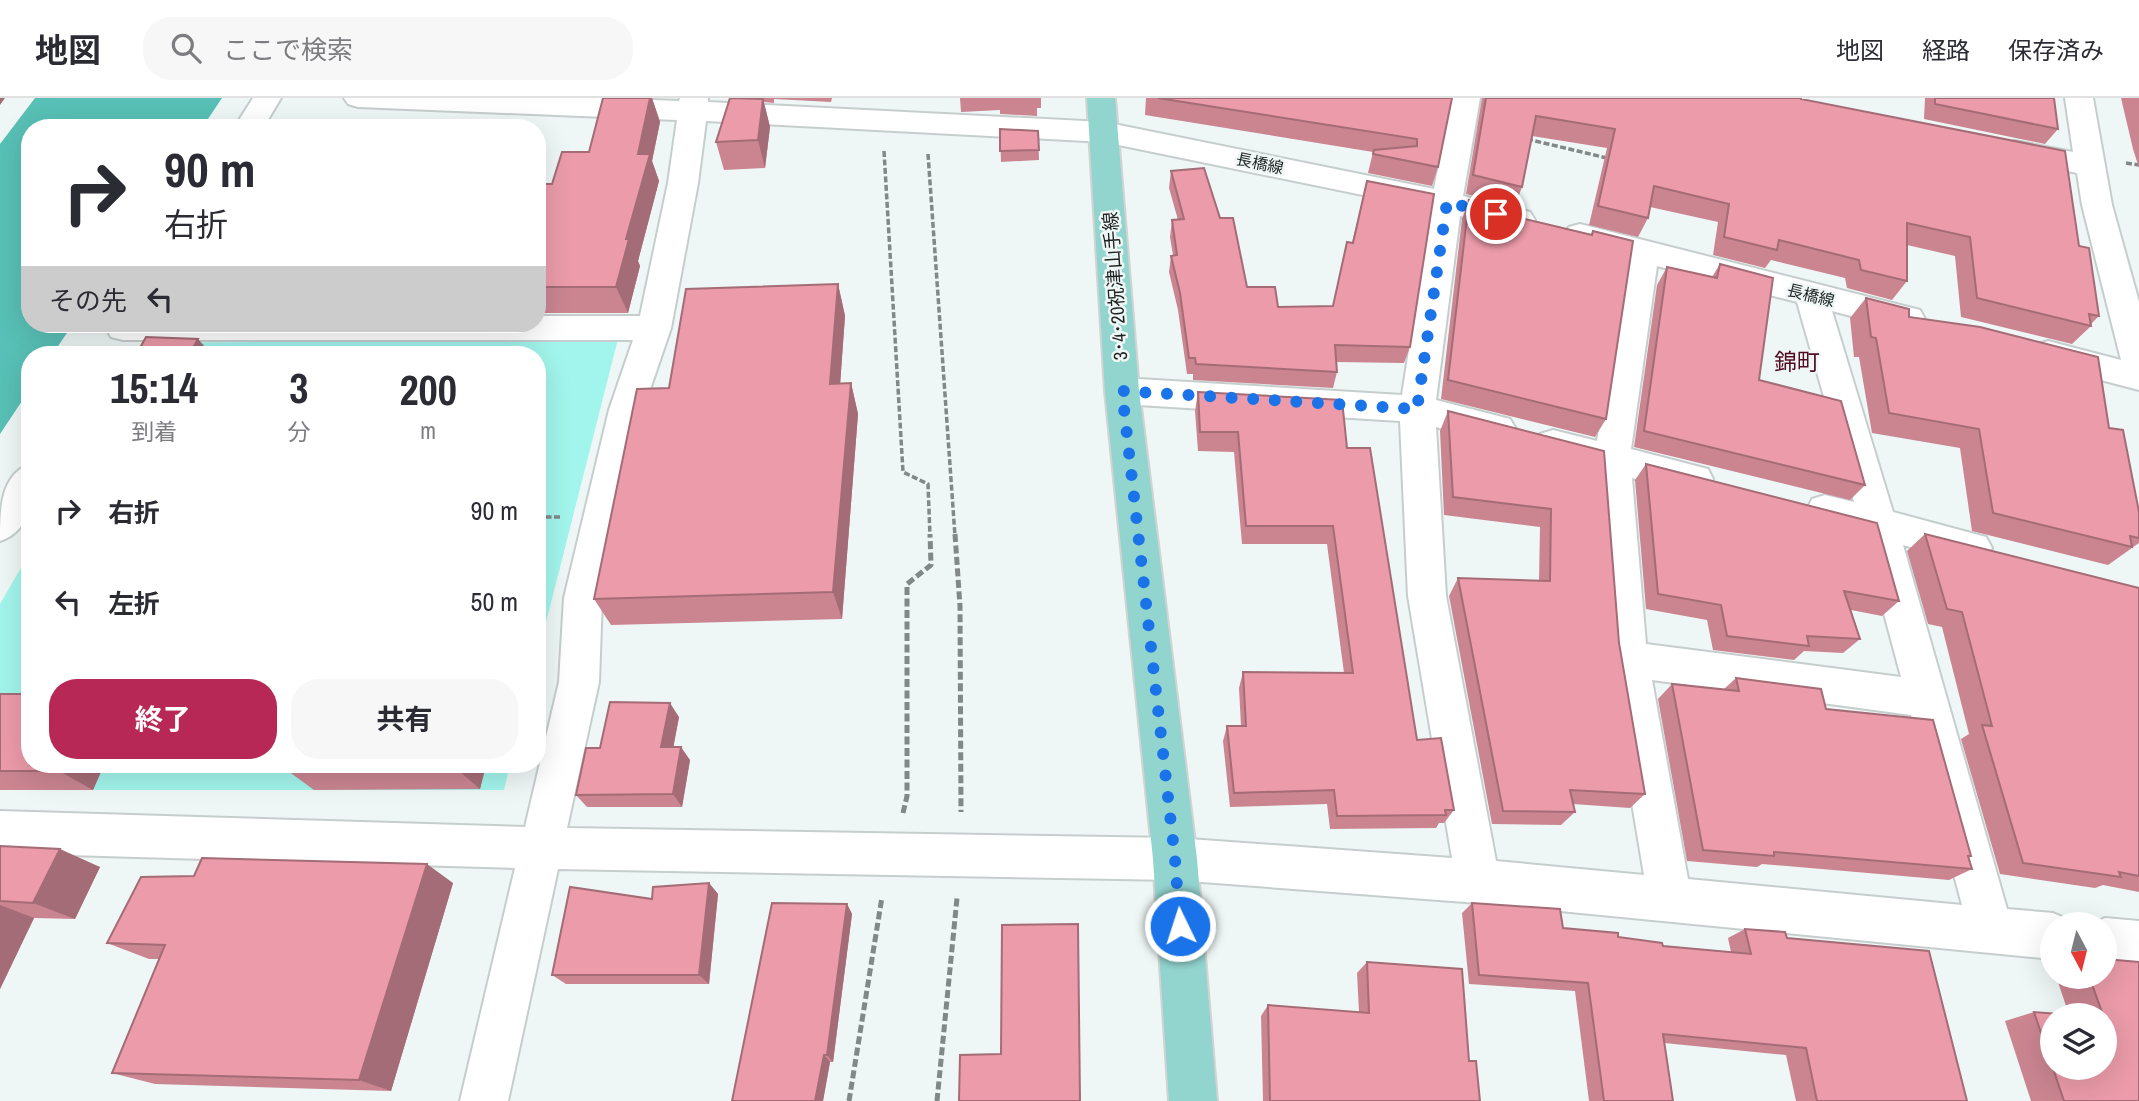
<!DOCTYPE html>
<html lang="ja">
<meta charset="utf-8">
<style>
body{margin:0;font-family:"Archivo Narrow","Noto Sans JP",sans-serif;background:#f7f7f7;color:#2b2b33;height:100vh;display:flex;flex-direction:column;font-size:26px;white-space:nowrap}
*{box-sizing:border-box;margin:0}
p{font-size:23px;color:#7c7c81}
.icon{flex:none;width:38px;height:38px;fill:none;stroke:currentColor;stroke-width:2;stroke-linecap:round;stroke-linejoin:round}
.map{position:relative;flex:1;overflow:hidden}
.side{position:absolute;left:21px;top:248px;width:525px;height:427px;display:flex;flex-direction:column;background:#fff;border-radius:28px;box-shadow:0 7px 28px #0002}
.side>*{flex:none}
.guide{position:absolute;left:21px;top:21px;width:525px;height:214px;border-radius:28px;box-shadow:0 7px 28px #0002;background:#fff;color:#2b2b33;overflow:hidden}
.needle{width:46px;rotate:173deg}
.fabs{position:absolute;left:2040px;top:814px;display:grid;gap:14px}
.fabs a{display:grid;place-items:center;width:77px;height:77px;border-radius:50%;background:#fff;box-shadow:0 7px 28px #0002;font-size:35px}
.pin{position:absolute;display:grid;place-items:center;width:60px;height:60px;color:#fff;margin:-30px;border:4px solid #fff;border-radius:50%;box-shadow:0 2px 7px #0007}
.me{position:absolute;width:77px;margin:-38px;rotate:356deg;stroke-linejoin:round;filter:drop-shadow(0 0 5px #0008)}
.turn{display:flex;align-items:center;gap:24px;height:147px;padding:0 28px;font-size:32px}
.turn .icon{width:91px;height:91px;stroke-width:2.5}
.turn b{display:block;font-size:49px;line-height:60px}
.then{display:flex;align-items:center;height:66px;padding:0 28px;background:#0003;gap:14px;font-size:26px}
.eta{display:flex;justify-content:space-evenly;align-items:center;height:119px;text-align:center}
.eta b{font-size:42px;font-weight:700;line-height:49px}
.action{display:flex;gap:14px;margin-top:auto;padding:14px 28px}
.action a{flex:1;height:80px;border-radius:28px;background:#b82856;color:#fff;font-size:28px;font-weight:700;line-height:80px;text-align:center}
.action a+a{background:#f7f7f7;color:#2b2b33}
ul{padding:0;list-style:none}
li{display:flex;align-items:center;gap:21px;height:91px;padding:0 28px}
li div{flex:1}
li b{display:block;font-size:26px}
li em{font-style:normal}
header{display:flex;align-items:center;gap:42px;box-sizing:border-box;height:98px;padding:0 35px;background:#fff;border-bottom:2px solid #e1e1e2}
header strong{font-size:33px}
nav{display:flex;gap:38px;margin-inline-start:auto;font-size:24px}
.search{width:490px;height:63px;background:#f7f7f7;display:flex;align-items:center;gap:18px;box-sizing:border-box;padding:0 24px;border-radius:28px;color:#7c7c81;font-size:26px}
.map>svg:first-child{display:block}
</style>
<header>
<strong>地図</strong>
<div class="search"><svg class="icon" aria-label="search" viewBox="0 0 24 24"><circle cx="10" cy="10" r="6"/><path d="M15 15l6 6"/></svg>ここで検索</div>
<nav><a>地図</a><a>経路</a><a>保存済み</a></nav>
</header>
<div class="map">
<svg width="2139" height="1003" viewBox="0 0 2139 1003">
<rect width="100%" height="100%" fill="#eef7f6"/>
<path fill="#a2f5ec" d="M 618,241 L 537,560 L 537,257 L 144,257 L 151,245 Z
M 30,454 L 30,667 L 510,667 L 504,692 L 0,692 L 0,506 Z"/>
<path fill="#58c0b6" d="M 35,0 L 222,0 L 202,30 L 30,30 L 30,226 L 73,226 L 52,257 L 30,257 L 30,291 L 0,336 L 0,46 Z"/>
<g fill="none" stroke-linecap="round" stroke-linejoin="round">
<defs>
<path id="minor" d="M 253,0 L 281,0 L 263,30 L 234,30 Z
M 344,0 L 598,0 L 679,3 L 680,0 L 708,0 L 708,4 L 1104,24 L 1434,91 L 1452,0 L 1480,0 L 1463,98 L 1530,114 L 1535,122 L 1530,130 L 1519,133 L 1460,118 L 1436,302 L 1510,321 L 1516,331 L 1510,341 L 1498,345 L 1436,329 L 1446,498 L 1496,763 L 1644,777 L 1608,561 L 1595,370 L 1540,356 L 1535,346 L 1540,336 L 1553,332 L 1597,343 L 1626,160 L 1569,145 L 1564,137 L 1569,129 L 1580,126 L 1920,212 L 1925,221 L 1920,230 L 1908,233 L 1832,213 L 1893,414 L 1986,439 L 1992,450 L 1986,461 L 1973,466 L 1903,447 L 2007,811 L 2053,815 L 2069,822 L 2071,826 L 2053,826 L 2053,861 L 1478,805 L 1175,782 L 558,771 L 508,1003 L 460,1003 L 515,770 L 0,755 L 0,713 L 525,729 L 559,584 L 564,500 L 609,312 L 633,242 L 123,242 L 111,239 L 106,230 L 109,226 L 537,226 L 537,218 L 640,218 L 668,85 L 677,22 L 358,9 L 348,6 ZM 706,23 L 1104,44 L 1431,111 L 1402,297 L 1122,280 L 1110,284 L 1105,293 L 1110,302 L 1122,306 L 1400,323 L 1408,498 L 1452,760 L 1175,740 L 567,730 L 599,584 L 602,500 L 643,312 L 671,230 L 698,85 ZM 1657,168 L 1797,204 L 1854,404 L 1825,397 L 1812,401 L 1807,412 L 1812,423 L 1863,437 L 1901,579 L 1646,546 L 1632,380 L 1695,396 L 1708,391 L 1713,381 L 1708,371 L 1631,351 ZM 1652,582 L 1911,617 L 1962,807 L 1688,781 Z
M 2065,0 L 2093,0 L 2112,107 L 2139,204 L 2139,292 L 2036,265 L 2031,256 L 2036,247 L 2048,243 L 2121,262 L 2082,107 L 2077,75 L 2004,60 L 2000,53 L 2004,46 L 2015,43 L 2073,54 Z
M 30,366 C 30,396 35,431 0,443 C 0,413 0,377 30,366 Z
M 2105,820 L 2139,823 L 2139,869 L 2105,866 L 2105,826 L 2092,826 Z"/>
<path id="major" d="M 1087,0 L 1115,0 L 1139,293 L 1197,761 L 1217,1003 L 1169,1003 L 1153,761 L 1105,293 Z"/>
</defs>
<use href="#minor" stroke="#c6cecd" stroke-width="4"/>
<use href="#major" stroke="#d2d3d3" stroke-width="4"/>
<path stroke="#828787" stroke-width="3.5" stroke-dasharray="6 2.5" stroke-linecap="butt" d="M 1527,41 L 1607,60
M 884,53 L 903,374 L 928,386 L 930,438
M 928,56 L 955,438
M 2126,65 L 2139,67
M 537,419 L 562,419"/>
<path stroke="#828787" stroke-width="5" stroke-dasharray="8 3.5" stroke-linecap="butt" d="M 955,436 L 960,508 L 961,714
M 903,715 L 907,698 L 907,486 L 931,467 L 930,436
M 849,1003 L 882,799
M 937,1003 L 957,800"/>
<use href="#minor" fill="#fff" fill-rule="evenodd"/>
<use href="#major" fill="#92d4ce" fill-rule="evenodd"/>
</g>
<path fill="#ca8591" fill-rule="evenodd" d="M 603,0 L 652,0 L 660,24 L 652,63 L 659,83 L 638,163 L 640,168 L 628,215 L 537,215 L 537,86 L 552,86 L 589,54 Z
M 730,0 L 832,0 L 831,4 L 774,1 L 774,5 L 764,4 L 770,29 L 765,70 L 724,72 L 716,44 Z
M 960,0 L 1041,0 L 1041,10 L 1037,10 L 1037,18 L 1000,16 L 1000,12 L 961,14 Z
M 1146,0 L 1452,0 L 1438,69 L 1432,88 L 1368,75 L 1373,54 L 1145,17 Z
M 1482,0 L 1801,0 L 1801,1 L 2079,148 L 2099,218 L 2091,226 L 2091,228 L 2072,246 L 1961,219 L 1955,158 L 1907,147 L 1907,183 L 1892,202 L 1847,190 L 1845,180 L 1771,162 L 1765,170 L 1713,157 L 1718,124 L 1650,109 L 1648,120 L 1638,139 L 1589,127 L 1607,50 L 1532,38 L 1522,89 L 1515,108 L 1466,96 Z
M 1925,0 L 2054,0 L 2058,31 L 2045,46 L 1924,21 Z
M 2121,0 L 2139,0 L 2139,70 L 2133,51 Z
M 1000,31 L 1038,33 L 1039,62 L 1001,64 Z
M 1171,73 L 1220,120 L 1247,189 L 1278,209 L 1333,208 L 1347,144 L 1352,145 L 1367,83 L 1410,249 L 1404,265 L 1336,264 L 1337,274 L 1333,290 L 1193,282 L 1193,276 L 1187,276 L 1178,212 L 1169,174 L 1171,158 L 1173,157 L 1170,139 L 1172,122 L 1178,122 L 1169,90 Z
M 1469,102 L 1517,119 L 1590,137 L 1593,133 L 1606,321 L 1595,339 L 1441,301 L 1462,121 Z
M 1720,166 L 1759,282 L 1865,387 L 1850,402 L 1634,349 L 1657,187 L 1667,169 L 1712,179 Z
M 838,186 L 845,218 L 840,286 L 851,285 L 858,316 L 842,521 L 611,527 L 594,501 L 669,290 Z
M 1866,200 L 1909,219 L 2109,330 L 2139,414 L 2139,445 L 2108,467 L 1972,433 L 1960,350 L 1872,335 L 1859,259 L 1854,259 L 1850,220 Z
M 1198,294 L 1347,350 L 1417,642 L 1454,712 L 1444,725 L 1439,725 L 1436,730 L 1330,731 L 1327,706 L 1230,709 L 1223,643 L 1227,628 L 1241,628 L 1239,590 L 1243,574 L 1344,575 L 1327,446 L 1242,446 L 1234,354 L 1198,353 L 1195,313 Z
M 1448,313 L 1604,353 L 1619,545 L 1645,696 L 1630,710 L 1573,706 L 1575,714 L 1561,727 L 1492,726 L 1449,498 L 1458,480 L 1539,483 L 1540,429 L 1444,417 L 1440,333 Z
M 1646,366 L 1899,503 L 1882,518 L 1851,512 L 1860,541 L 1843,555 L 1804,553 L 1794,562 L 1713,552 L 1707,522 L 1646,511 L 1635,382 Z
M 1925,436 L 2139,490 L 2139,794 L 2103,787 L 2095,790 L 2000,776 L 1961,641 L 1969,636 L 1942,529 L 1928,526 L 1907,453 Z
M 1736,580 L 1826,611 L 1971,758 L 1969,759 L 1972,771 L 1949,782 L 1762,766 L 1757,769 L 1687,763 L 1658,601 L 1672,586 L 1723,592 Z
M 0,596 L 30,667 L 104,667 L 93,692 L 0,692 Z
M 679,619 L 673,649 L 690,662 L 682,709 L 587,709 L 576,697 L 600,650 Z
M 290,667 L 486,667 L 480,691 L 314,692 L 288,673 Z
M 0,748 L 100,769 L 75,821 L 34,820 L 0,891 Z
M 453,785 L 391,993 L 155,986 L 112,975 L 159,861 L 149,861 L 107,845 Z
M 709,785 L 718,796 L 709,886 L 566,886 L 552,877 L 652,801 Z
M 1472,805 L 1563,830 L 1663,848 L 1731,854 L 1728,840 L 1745,831 L 1787,840 L 1967,1003 L 1796,1003 L 1786,957 L 1664,945 L 1673,1003 L 1589,1003 L 1575,893 L 1469,886 L 1462,815 Z
M 847,806 L 852,816 L 833,964 L 830,964 L 823,1003 L 732,1003 Z
M 1367,864 L 1469,963 L 1480,1003 L 1263,1003 L 1261,918 L 1268,907 L 1359,914 L 1357,875 Z
M 2056,878 L 2105,878 L 2139,1003 L 2031,1003 L 2005,923 L 2034,914 L 2069,917 ZM 2053,917 L 2105,917 L 2053,970 Z"/>
<path fill="#a46c76" d="M 0,0 L 5,0 L 0,7 Z
M 650,0 L 652,0 L 660,24 L 652,63 L 659,83 L 638,163 L 640,168 L 628,215 L 616,189 L 638,56 Z
M 763,1 L 770,29 L 765,70 L 758,42 Z
M 838,186 L 845,218 L 838,316 L 830,286 Z
M 198,241 L 212,257 L 189,257 Z
M 851,285 L 858,316 L 842,521 L 833,494 Z
M 670,605 L 679,619 L 671,662 L 661,649 Z
M 681,649 L 690,662 L 682,709 L 673,696 Z
M 62,667 L 104,667 L 93,692 L 59,673 Z
M 461,667 L 486,667 L 480,691 L 459,673 Z
M 60,751 L 100,769 L 75,821 L 33,805 Z
M 427,766 L 453,785 L 391,993 L 359,982 Z
M 709,785 L 718,796 L 709,886 L 699,877 Z
M 847,806 L 852,816 L 833,964 L 827,957 Z
M 0,807 L 34,820 L 0,891 Z
M 824,957 L 830,964 L 823,1003 L 815,1003 Z"/>
<path fill="#eb9ba9" stroke="#a46c76" stroke-width="2" d="M 603,0 L 650,0 L 638,56 L 650,56 L 626,141 L 629,141 L 616,189 L 537,189 L 537,86 L 552,86 L 562,54 L 589,54 Z
M 730,0 L 763,1 L 758,42 L 716,44 Z
M 1158,0 L 1452,0 L 1438,69 L 1373,56 L 1374,52 L 1417,48 L 1417,41 Z
M 1486,0 L 1801,0 L 1801,1 L 2065,53 L 2079,148 L 2089,150 L 2099,218 L 2089,216 L 2091,228 L 1977,200 L 1970,139 L 1907,125 L 1907,183 L 1861,172 L 1859,162 L 1779,142 L 1777,152 L 1724,139 L 1729,106 L 1654,88 L 1648,120 L 1598,108 L 1615,31 L 1536,18 L 1522,89 L 1473,77 Z
M 1935,0 L 2054,0 L 2058,31 L 1935,6 Z
M 1000,31 L 1038,33 L 1039,52 L 1000,53 Z
M 1204,70 L 1220,120 L 1233,120 L 1247,189 L 1275,189 L 1278,209 L 1333,208 L 1347,144 L 1353,145 L 1367,83 L 1434,96 L 1410,249 L 1335,247 L 1337,274 L 1196,266 L 1195,260 L 1189,260 L 1180,195 L 1171,158 L 1177,157 L 1172,122 L 1184,121 L 1171,73 Z
M 1469,102 L 1518,114 L 1517,119 L 1592,137 L 1593,133 L 1633,143 L 1606,321 L 1448,282 Z
M 1720,166 L 1773,180 L 1759,282 L 1841,303 L 1865,387 L 1644,333 L 1667,169 L 1717,180 Z
M 838,186 L 830,286 L 851,285 L 833,494 L 594,501 L 637,291 L 669,290 L 686,191 Z
M 1866,200 L 1909,211 L 1909,219 L 1980,229 L 2098,259 L 2109,330 L 2123,332 L 2139,414 L 2139,440 L 2130,438 L 2132,449 L 1993,415 L 1979,331 L 1889,315 L 1876,240 L 1871,239 Z
M 146,239 L 198,241 L 189,257 L 136,257 Z
M 1198,294 L 1342,302 L 1347,350 L 1370,350 L 1417,642 L 1441,640 L 1454,712 L 1445,712 L 1446,717 L 1337,718 L 1334,692 L 1234,695 L 1227,628 L 1246,628 L 1243,574 L 1353,575 L 1333,428 L 1246,428 L 1238,334 L 1200,334 Z
M 1448,313 L 1604,353 L 1619,545 L 1645,696 L 1570,692 L 1575,714 L 1503,713 L 1458,480 L 1550,483 L 1551,411 L 1453,399 Z
M 1646,366 L 1877,425 L 1899,503 L 1844,493 L 1860,541 L 1807,538 L 1809,548 L 1727,538 L 1721,507 L 1658,496 Z
M 1925,436 L 2139,490 L 2139,778 L 2119,774 L 2121,779 L 2023,765 L 1982,627 L 1992,628 L 1962,514 L 1947,511 Z
M 1736,580 L 1821,591 L 1826,611 L 1933,622 L 1971,758 L 1968,758 L 1972,771 L 1774,754 L 1774,758 L 1703,752 L 1672,586 L 1739,593 Z
M 0,596 L 30,596 L 30,667 L 62,667 L 59,673 L 0,673 Z
M 610,604 L 670,605 L 661,649 L 681,649 L 673,696 L 576,697 L 586,650 L 600,650 Z
M 290,667 L 461,667 L 459,673 L 288,673 Z
M 0,748 L 60,751 L 33,805 L 0,803 Z
M 202,760 L 427,766 L 359,982 L 112,975 L 165,847 L 107,845 L 141,779 L 194,778 Z
M 709,785 L 699,877 L 552,877 L 570,789 L 652,801 L 653,789 Z
M 772,805 L 847,806 L 827,957 L 824,957 L 815,1003 L 732,1003 Z
M 1472,805 L 1560,811 L 1563,830 L 1618,835 L 1618,839 L 1662,845 L 1663,848 L 1751,856 L 1745,831 L 1785,834 L 1787,840 L 1929,853 L 1967,1003 L 1817,1003 L 1806,950 L 1663,936 L 1673,1003 L 1604,1003 L 1588,885 L 1479,877 Z
M 1078,826 L 1080,1003 L 959,1003 L 960,957 L 1001,956 L 1002,827 Z
M 2105,861 L 2139,864 L 2139,1003 L 2064,1003 L 2034,914 L 2073,917 L 2053,917 L 2053,970 L 2105,970 L 2105,917 L 2103,917 L 2089,878 L 2105,878 Z
M 1367,864 L 1462,871 L 1469,963 L 1476,963 L 1480,1003 L 1270,1003 L 1268,907 L 1369,915 Z"/>
<g fill="none" stroke-linecap="round" stroke-linejoin="round">
<path stroke="#1a73e8" stroke-width="12" stroke-dasharray="0 21.6" d="M 1180,828 L 1175,761 L 1122,293 L 1417,311 L 1447,104 L 1496,116"/>
</g>
<g text-anchor="middle" dominant-baseline="central" stroke-width="5" stroke-linejoin="round" paint-order="stroke">
<g font-size="16" fill="#1f2222" stroke="#eef7f6">
<text transform="translate(1260 65) rotate(12)">長橋線</text>
<text transform="translate(1811 197) rotate(14)">長橋線</text>
</g>
<g font-size="19" fill="#1f2222" stroke="#eef7f6">
<text transform="translate(1115 188) rotate(-94)">3･4･20祝津山手線</text>
</g>
<g font-size="23" fill="#520d23" stroke="#eef7f6">
<text x="1797" y="263">錦町</text>
</g>
</g>
</svg>
<div class="fabs">
<a><svg class="needle" viewBox="-14 -14 28 28"><path d="M0-13l5 13h-10z" fill="#e53935"/><path d="M0 13l5-13h-10z" fill="#7c7c81"/></svg></a>
<a><svg class="icon" aria-label="layers" viewBox="0 0 24 24"><path d="M12 4l9 5-9 5-9-5zM3 14l9 5 9-5"/></svg></a>
</div>
<div class="pin" style="left:1496px;top:116px;background:#d93025"><svg class="icon" aria-label="arrive" viewBox="0 0 24 24"><path d="M6 21V4h12l-3 4 3 4H6"/></svg></div>
<svg class="me" style="left:1180px;top:828px" viewBox="-20 -20 40 40"><circle r="17" fill="#1a73e8" stroke="#fff" stroke-width="3"/><path d="M0-11L8 9 0 5-8 9z" fill="#fff"/></svg>
<div class="guide">
<div class="turn"><svg class="icon" aria-label="right" viewBox="0 0 24 24"><path d="M7 20v-9h11M14 6l5 5-5 5"/></svg><div><b>90 m</b>右折</div></div>
<div class="then">その先<svg class="icon" aria-label="left" viewBox="0 0 24 24"><path d="M17 20v-9H6M10 6l-5 5 5 5"/></svg></div>
</div>
<section class="side">
<div class="eta">
<div><b>15:14</b><p>到着</p></div>
<div><b>3</b><p>分</p></div>
<div><b>200</b><p>m</p></div>
</div>
<ul>
<li><svg class="icon" aria-label="right" viewBox="0 0 24 24"><path d="M7 20v-9h11M14 6l5 5-5 5"/></svg><div><b>右折</b></div><em>90 m</em></li>
<li><svg class="icon" aria-label="left" viewBox="0 0 24 24"><path d="M17 20v-9H6M10 6l-5 5 5 5"/></svg><div><b>左折</b></div><em>50 m</em></li>
</ul>
<div class="action"><a>終了</a><a>共有</a></div>
</section>
</div>
